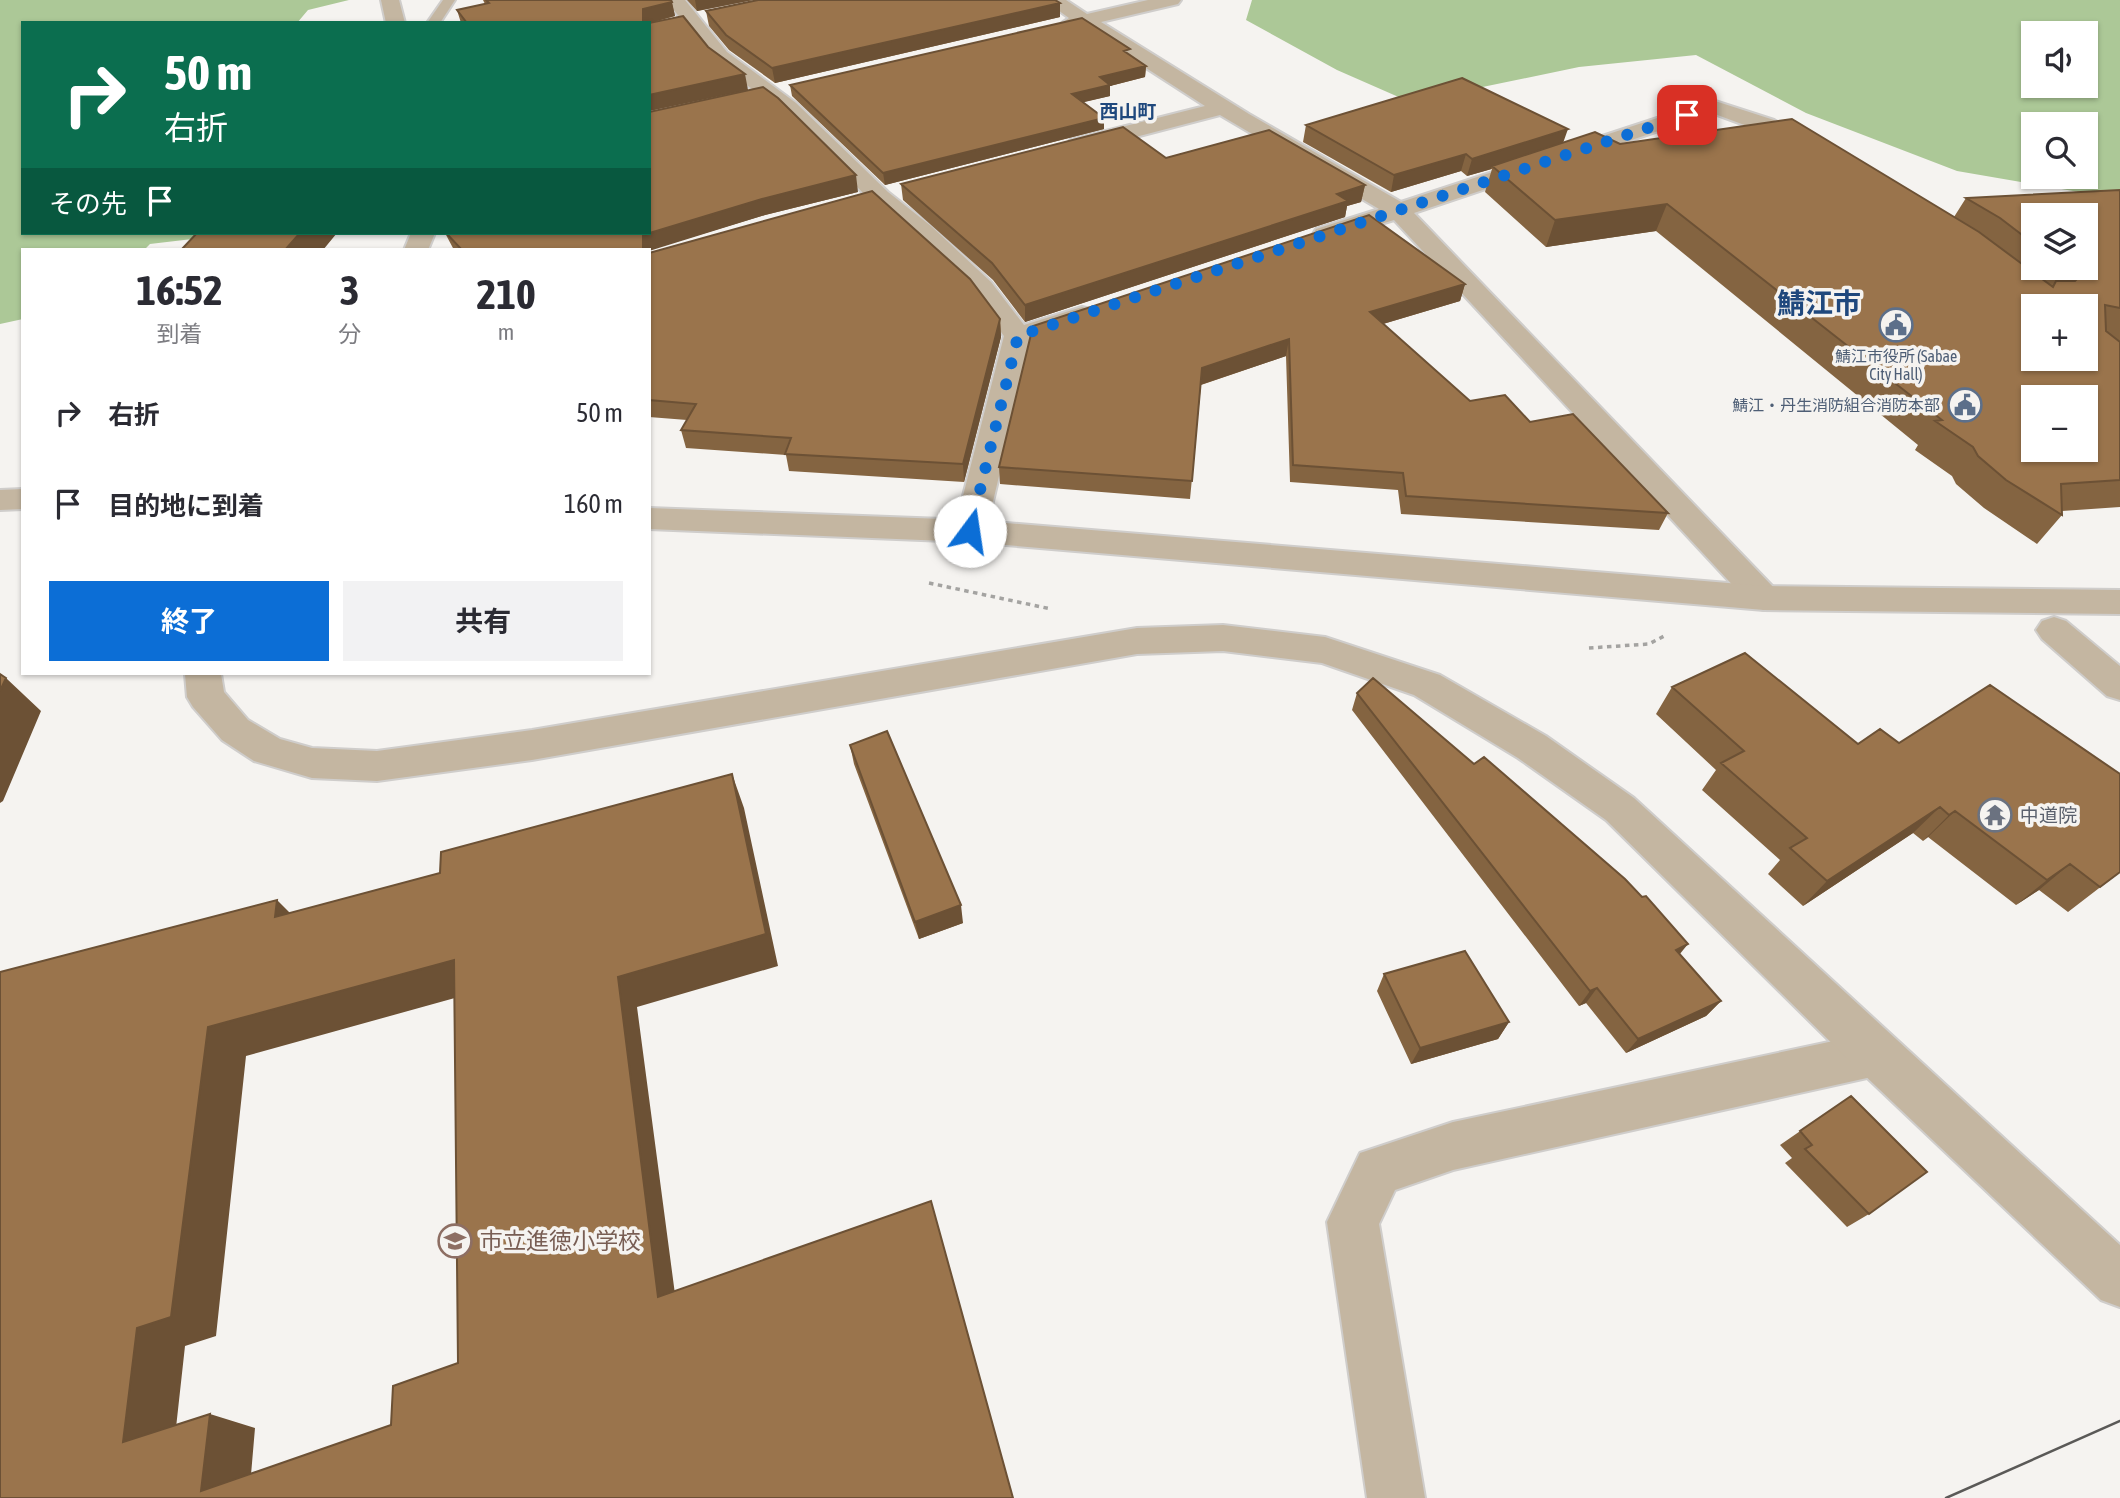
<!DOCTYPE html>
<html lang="ja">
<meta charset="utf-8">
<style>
body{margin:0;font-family:"Asap Condensed","Noto Sans JP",sans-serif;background:#f2f2f3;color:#2b2b33;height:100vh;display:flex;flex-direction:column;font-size:26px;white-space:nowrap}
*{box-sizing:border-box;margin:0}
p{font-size:23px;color:#7c7c81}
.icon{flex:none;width:38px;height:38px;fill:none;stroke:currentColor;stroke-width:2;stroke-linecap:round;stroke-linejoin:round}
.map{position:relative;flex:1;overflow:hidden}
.side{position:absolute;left:21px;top:248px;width:630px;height:427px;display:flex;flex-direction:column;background:#fff;border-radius:0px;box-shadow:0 2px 5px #0004}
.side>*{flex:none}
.banner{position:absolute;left:21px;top:21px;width:630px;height:214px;border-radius:0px;box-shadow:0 2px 5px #0004;background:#0b6e4f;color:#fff;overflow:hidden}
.controls{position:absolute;left:2021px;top:21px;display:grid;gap:14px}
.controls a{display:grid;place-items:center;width:77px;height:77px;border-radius:0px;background:#fff;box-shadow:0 2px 5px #0004;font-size:35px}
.pin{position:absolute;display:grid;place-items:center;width:60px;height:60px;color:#fff;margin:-30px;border-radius:14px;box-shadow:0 4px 10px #0006}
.me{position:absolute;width:77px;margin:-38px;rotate:14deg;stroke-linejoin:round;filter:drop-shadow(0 0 5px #0008)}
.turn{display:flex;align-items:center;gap:24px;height:147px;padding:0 28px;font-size:32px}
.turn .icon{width:91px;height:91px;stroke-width:2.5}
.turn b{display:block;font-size:49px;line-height:60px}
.then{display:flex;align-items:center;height:66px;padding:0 28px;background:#0003;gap:14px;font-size:26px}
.eta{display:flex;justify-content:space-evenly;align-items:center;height:119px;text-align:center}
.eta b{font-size:42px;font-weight:700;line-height:49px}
.action{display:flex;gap:14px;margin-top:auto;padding:14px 28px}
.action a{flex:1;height:80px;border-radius:0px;background:#0c6ed6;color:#fff;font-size:28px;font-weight:700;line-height:80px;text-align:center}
.action a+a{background:#f2f2f3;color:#2b2b33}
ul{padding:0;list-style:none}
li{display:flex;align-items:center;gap:21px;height:91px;padding:0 28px}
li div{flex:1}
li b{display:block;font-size:26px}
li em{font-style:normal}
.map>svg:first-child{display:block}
</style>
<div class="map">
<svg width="2120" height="1498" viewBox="0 0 2120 1498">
<rect width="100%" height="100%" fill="#f5f3f0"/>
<path fill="#acc897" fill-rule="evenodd" d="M 0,0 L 349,0 L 308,10 L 297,23 L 23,23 L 23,233 L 243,233 L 150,244 L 144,250 L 23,250 L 23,319 L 0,324 Z
M 1252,0 L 2120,0 L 2120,199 L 1957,171 L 1806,113 L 1696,55 L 1579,67 L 1410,102 L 1337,70 L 1246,20 ZM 2034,33 L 2086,33 L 2086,86 L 2034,86 ZM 2034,124 L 2086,124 L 2086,177 L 2034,177 Z"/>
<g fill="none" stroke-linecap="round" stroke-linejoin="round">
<defs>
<path id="service" d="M 443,0 L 455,0 L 440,23 L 427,23 Z"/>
<path id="minor" d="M 666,0 L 685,0 L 727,52 L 796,103 L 888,192 L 931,226 L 991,282 L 1024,325 L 1082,307 L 1091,309 L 1095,315 L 1091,321 L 1031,341 L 986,531 L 982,539 L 970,542 L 958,539 L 954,531 L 1004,336 L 973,294 L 913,236 L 872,202 L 782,111 L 713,60 Z
M 1044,0 L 1066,0 L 1087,14 L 1148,0 L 1181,0 L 1178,4 L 1101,22 L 1249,114 L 1401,202 L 1712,100 L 1774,120 L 1817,145 L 1820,150 L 1817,155 L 1801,155 L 1758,130 L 1712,113 L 1414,213 L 1776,590 L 1781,598 L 1776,606 L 1764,610 L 1752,606 L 1394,220 L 1325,241 L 1316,239 L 1313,234 L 1316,229 L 1379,209 L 1220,115 L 1078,152 L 1070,150 L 1067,145 L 1070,140 L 1205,106 L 1081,26 L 1064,27 L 1062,23 L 1069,18 Z
M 2054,617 L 2066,621 L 2120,666 L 2120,700 L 2107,696 L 2042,639 L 2036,630 L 2042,621 Z
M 1876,1032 L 1893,1038 L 1899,1054 L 1893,1070 L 1876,1076 L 1453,1170 L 1395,1190 L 1379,1224 L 1425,1498 L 1367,1498 L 1327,1222 L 1360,1153 L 1453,1122 Z"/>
<path id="tertiary" d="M 381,0 L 399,0 L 405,23 L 386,23 Z
M 411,233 L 435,233 L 428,250 L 404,250 Z
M 23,489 L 23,509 L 0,510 L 0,490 Z
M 649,508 L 970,520 L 1764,586 L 2120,590 L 2120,614 L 1764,610 L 970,542 L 649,529 Z
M 1223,625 L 1325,637 L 1440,675 L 1546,736 L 1634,798 L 2120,1245 L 2120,1307 L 2101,1300 L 1859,1070 L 1606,820 L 1518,758 L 1414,695 L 1322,663 L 1223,651 L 1137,654 L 532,760 L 377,781 L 312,778 L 254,761 L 222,740 L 193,707 L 187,697 L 185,674 L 221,674 L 224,692 L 248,720 L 280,739 L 312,748 L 377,751 L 532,730 L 1137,628 Z"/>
</defs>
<use href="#service" stroke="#cfcdcb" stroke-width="4"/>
<use href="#minor" stroke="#cfcdcb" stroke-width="4"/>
<use href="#tertiary" stroke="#cfcdcb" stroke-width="4"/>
<path stroke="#a4a3a1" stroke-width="3.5" stroke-dasharray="4.5 4.5" stroke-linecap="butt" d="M 929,583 L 1051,609
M 1589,648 L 1649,644 L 1666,635"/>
<use href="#service" fill="#c4b6a1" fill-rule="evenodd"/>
<use href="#minor" fill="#c4b6a1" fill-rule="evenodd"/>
<use href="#tertiary" fill="#c4b6a1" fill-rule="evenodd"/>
<path stroke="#5a5957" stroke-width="2.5" d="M 1946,1498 L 2120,1421"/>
</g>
<path fill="#846441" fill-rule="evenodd" d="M 483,0 L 671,0 L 675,16 L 650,23 L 708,47 L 748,90 L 649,111 L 649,23 L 461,23 L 457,10 L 485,4 Z
M 687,0 L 753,0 L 697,11 Z
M 706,11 L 1060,17 L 775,83 L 729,50 L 709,26 Z
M 1130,55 L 1146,66 L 1145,77 L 1110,86 L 1110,96 L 1083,102 L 1104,129 L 885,185 L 792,96 L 790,85 Z
M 1306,125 L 1563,142 L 1620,144 L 1954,217 L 1966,198 L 2120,190 L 2120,507 L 2062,511 L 2062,515 L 2037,544 L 1984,508 L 1956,484 L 1952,476 L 1915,450 L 1918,445 L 1656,231 L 1546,247 L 1485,192 L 1492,169 L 1467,176 L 1461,171 L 1391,192 L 1303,142 ZM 2034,215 L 2086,268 L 2034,268 Z
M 1166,158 L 1365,185 L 1361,202 L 1347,206 L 1345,217 L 1025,322 L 993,280 L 903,200 L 901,184 Z
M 858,192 L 765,215 L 649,250 L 454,250 L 445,233 Z
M 1369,215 L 1465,284 L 1460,301 L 1383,324 L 1470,401 L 1530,422 L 1668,513 L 1659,530 L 1401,514 L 1398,490 L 1290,482 L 1286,356 L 1201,385 L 1190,499 L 1000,484 L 999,467 Z
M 649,253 L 1000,319 L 1001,337 L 964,482 L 789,471 L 786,455 L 686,448 L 681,430 L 687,420 L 649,417 Z
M 1672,687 L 1858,744 L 1899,743 L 2120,872 L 2068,912 L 2039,890 L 2016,905 L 1928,837 L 1923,841 L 1913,833 L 1803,906 L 1768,874 L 1780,860 L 1702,790 L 1716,770 L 1656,714 Z
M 1357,693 L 1680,954 L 1721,1001 L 1706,1016 L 1626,1053 L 1586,1003 L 1579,1006 L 1352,710 Z
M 850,745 L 963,923 L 919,939 L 854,764 Z
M 1384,974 L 1509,1022 L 1498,1039 L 1411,1064 L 1377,991 Z
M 1851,1096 L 1869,1214 L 1847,1227 L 1785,1163 L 1792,1158 L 1780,1145 Z"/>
<path fill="#6c5135" d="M 695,0 L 753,0 L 697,11 Z
M 672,2 L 675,16 L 649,23 L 643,23 L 643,9 Z
M 1060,3 L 1060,17 L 775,83 L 772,68 Z
M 1146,66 L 1145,77 L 1110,86 L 1110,96 L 1072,105 L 1072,94 L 1100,77 Z
M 745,74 L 748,90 L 649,111 L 649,95 Z
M 1104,118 L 1104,129 L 885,185 L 883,173 Z
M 1568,129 L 1562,146 L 1492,166 L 1491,169 L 1467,176 L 1472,159 Z
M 1466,154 L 1461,171 L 1391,192 L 1394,175 Z
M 856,175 L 858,192 L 765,215 L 649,251 L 649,250 L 643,250 L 643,235 L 762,199 Z
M 1365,185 L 1361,202 L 1347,206 L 1345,217 L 1025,322 L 1025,305 L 1337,194 Z
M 1667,204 L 1656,231 L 1546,247 L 1555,220 Z
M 300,233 L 337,233 L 323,250 L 285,250 Z
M 1465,284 L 1460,301 L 1366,329 L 1370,312 Z
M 1000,319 L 1001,337 L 964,482 L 963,464 Z
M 1289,339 L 1286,356 L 1200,385 L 1202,368 Z
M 6,678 L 41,711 L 3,801 L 0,803 L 0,691 Z
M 732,774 L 744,808 L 778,966 L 637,1007 L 678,1317 L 658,1297 L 618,977 Z
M 1940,807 L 1913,833 L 1803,906 L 1827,881 Z
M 1955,811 L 1928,837 L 1923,841 L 1949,815 Z
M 2070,864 L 2039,890 L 2016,905 L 2047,880 Z
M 277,900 L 308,931 L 275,917 Z
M 961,905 L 963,923 L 919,939 L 915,922 Z
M 1688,944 L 1675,960 L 1676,950 Z
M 454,960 L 480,991 L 246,1056 L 216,1336 L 185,1346 L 173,1455 L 123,1442 L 137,1328 L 208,1027 Z
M 1597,988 L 1586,1003 L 1579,1006 L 1590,991 Z
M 1721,1001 L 1706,1016 L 1626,1053 L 1638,1039 Z
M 1509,1022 L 1498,1039 L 1411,1064 L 1420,1048 Z
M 210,1414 L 255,1428 L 249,1498 L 201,1491 Z"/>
<path fill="#9a744c" stroke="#6c5135" stroke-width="2" fill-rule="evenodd" d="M 486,0 L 671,0 L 672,2 L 643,9 L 643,21 L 644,23 L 467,23 L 457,10 L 489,3 Z
M 758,0 L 1055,0 L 1060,3 L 772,68 L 726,35 L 706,11 Z
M 683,16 L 708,47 L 745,74 L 649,95 L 649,23 Z
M 1082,18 L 1130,49 L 1124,51 L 1146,66 L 1100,77 L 1110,85 L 1072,94 L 1104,118 L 883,173 L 790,85 Z
M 1462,78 L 1568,129 L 1472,159 L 1466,154 L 1394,175 L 1306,125 Z
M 763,87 L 778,98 L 856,175 L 762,199 L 643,235 L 643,250 L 462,250 L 446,233 L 649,233 L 649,112 Z
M 1792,119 L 1979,232 L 2053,287 L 2056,281 L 2075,281 L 2078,278 L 2064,268 L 2086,268 L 2086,215 L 2034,215 L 2034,244 L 2000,218 L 1966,198 L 2120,190 L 2120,308 L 2105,305 L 2106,331 L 2120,342 L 2120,480 L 2061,484 L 2062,515 L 2006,480 L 1978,456 L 1973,447 L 1935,421 L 1942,420 L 1667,204 L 1555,220 L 1492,166 L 1595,132 L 1620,144 ZM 2034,306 L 2086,306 L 2086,359 L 2034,359 ZM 2034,397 L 2086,397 L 2086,450 L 2034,450 Z
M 1123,127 L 1166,158 L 1269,130 L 1365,185 L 1337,194 L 1348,201 L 1025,305 L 992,263 L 901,184 Z
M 872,191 L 970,279 L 1000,319 L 963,464 L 785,454 L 791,438 L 681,430 L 696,404 L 649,400 L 649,253 Z
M 1369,215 L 1465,284 L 1370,312 L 1470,401 L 1505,395 L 1530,422 L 1573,414 L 1668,513 L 1406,496 L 1403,473 L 1293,465 L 1289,339 L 1202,368 L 1192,481 L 999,467 L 1033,326 Z
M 197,233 L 300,233 L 285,250 L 181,250 Z
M 1745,653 L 1858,744 L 1880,729 L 1899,743 L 1990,685 L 2120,774 L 2120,872 L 2100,887 L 2070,864 L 2047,880 L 1955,811 L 1949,815 L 1940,807 L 1827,881 L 1790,848 L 1807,838 L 1721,763 L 1744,751 L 1672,687 Z
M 0,674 L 6,678 L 0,691 Z
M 1373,678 L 1474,764 L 1484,757 L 1625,879 L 1642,897 L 1646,896 L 1688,944 L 1676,950 L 1721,1001 L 1638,1039 L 1597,988 L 1590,991 L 1357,693 Z
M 887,731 L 961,905 L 915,922 L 850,745 Z
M 732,774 L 766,934 L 618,977 L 658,1297 L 931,1201 L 1013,1498 L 0,1498 L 0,972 L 277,900 L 275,917 L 440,873 L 441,852 ZM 454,960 L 458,1363 L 393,1386 L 391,1425 L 201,1491 L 210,1414 L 123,1442 L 137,1328 L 171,1317 L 208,1027 Z
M 1465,951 L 1509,1022 L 1420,1048 L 1384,974 Z
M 1851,1096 L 1927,1172 L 1869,1214 L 1805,1149 L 1812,1145 L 1800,1131 Z"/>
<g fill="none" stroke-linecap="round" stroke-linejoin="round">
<path stroke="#0c6ed6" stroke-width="12" stroke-dasharray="0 21.6" d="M 970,531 L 1018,336 L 1687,115"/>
</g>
<defs>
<symbol id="civic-ring" viewBox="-11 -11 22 22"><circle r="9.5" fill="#f5f3f0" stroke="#5c6f8a" stroke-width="1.5"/><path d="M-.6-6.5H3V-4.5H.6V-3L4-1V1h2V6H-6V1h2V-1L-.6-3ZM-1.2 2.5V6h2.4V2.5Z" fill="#5c6f8a"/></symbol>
<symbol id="temple-ring" viewBox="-11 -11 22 22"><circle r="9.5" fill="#f5f3f0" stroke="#6b7280" stroke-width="1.5"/><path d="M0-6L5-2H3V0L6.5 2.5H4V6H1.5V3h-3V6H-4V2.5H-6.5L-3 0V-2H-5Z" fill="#6b7280"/></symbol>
<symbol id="school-ring" viewBox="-11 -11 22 22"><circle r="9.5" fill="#f5f3f0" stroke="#8d6e63" stroke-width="1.5"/><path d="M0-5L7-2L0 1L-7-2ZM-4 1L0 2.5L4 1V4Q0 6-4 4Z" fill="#8d6e63"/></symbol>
</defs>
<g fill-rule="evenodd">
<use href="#civic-ring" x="1877" y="306" width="38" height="38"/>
<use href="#civic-ring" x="1946" y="386" width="38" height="38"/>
<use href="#temple-ring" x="1976" y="796" width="38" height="38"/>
<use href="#school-ring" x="436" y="1222" width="38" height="38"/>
</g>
<g text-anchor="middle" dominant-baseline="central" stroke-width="7" stroke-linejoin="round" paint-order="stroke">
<g font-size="16" fill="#4e5e75" stroke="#f5f3f0">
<text x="1896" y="356">鯖江市役所 (Sabae<tspan x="1896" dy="18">City Hall)</tspan></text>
<text x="1940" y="405" text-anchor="end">鯖江・丹生消防組合消防本部</text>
</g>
<g font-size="19" font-weight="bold" fill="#1f487d" stroke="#f5f3f0">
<text x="1128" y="111">西山町</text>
</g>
<g font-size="19" fill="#5b616d" stroke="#f5f3f0" text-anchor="start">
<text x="2020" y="815">中道院</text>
</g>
<g font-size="23" fill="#785e54" stroke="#f5f3f0" text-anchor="start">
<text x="480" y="1241">市立進徳小学校</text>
</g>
<g font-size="28" font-weight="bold" fill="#1f487d" stroke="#f5f3f0">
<text x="1819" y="303">鯖江市</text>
</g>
</g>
</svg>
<div class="controls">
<a><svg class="icon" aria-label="sound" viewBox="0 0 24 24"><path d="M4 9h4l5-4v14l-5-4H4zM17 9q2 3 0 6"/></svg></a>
<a><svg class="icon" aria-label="search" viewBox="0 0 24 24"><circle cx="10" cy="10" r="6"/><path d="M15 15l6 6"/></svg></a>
<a><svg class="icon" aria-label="layers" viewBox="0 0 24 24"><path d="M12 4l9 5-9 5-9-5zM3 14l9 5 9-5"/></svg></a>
<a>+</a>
<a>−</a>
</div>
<div class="pin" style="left:1687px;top:115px;background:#d93025"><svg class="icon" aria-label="arrive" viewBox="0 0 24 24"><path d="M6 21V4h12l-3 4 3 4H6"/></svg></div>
<svg class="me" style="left:970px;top:531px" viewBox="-20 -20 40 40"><circle r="19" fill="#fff"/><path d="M0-13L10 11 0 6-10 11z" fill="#0c6ed6"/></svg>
<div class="banner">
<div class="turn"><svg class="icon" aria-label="right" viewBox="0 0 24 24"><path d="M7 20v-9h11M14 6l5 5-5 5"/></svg><div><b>50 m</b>右折</div></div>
<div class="then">その先<svg class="icon" aria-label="arrive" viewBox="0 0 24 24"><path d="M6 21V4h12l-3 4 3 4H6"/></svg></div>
</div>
<section class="side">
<div class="eta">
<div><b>16:52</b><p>到着</p></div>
<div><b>3</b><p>分</p></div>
<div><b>210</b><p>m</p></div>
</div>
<ul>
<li><svg class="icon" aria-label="right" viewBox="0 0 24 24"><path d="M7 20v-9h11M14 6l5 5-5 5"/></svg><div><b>右折</b></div><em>50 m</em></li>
<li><svg class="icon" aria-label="arrive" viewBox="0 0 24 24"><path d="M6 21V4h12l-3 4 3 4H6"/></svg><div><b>目的地に到着</b></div><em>160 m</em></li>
</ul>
<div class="action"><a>終了</a><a>共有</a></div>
</section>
</div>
